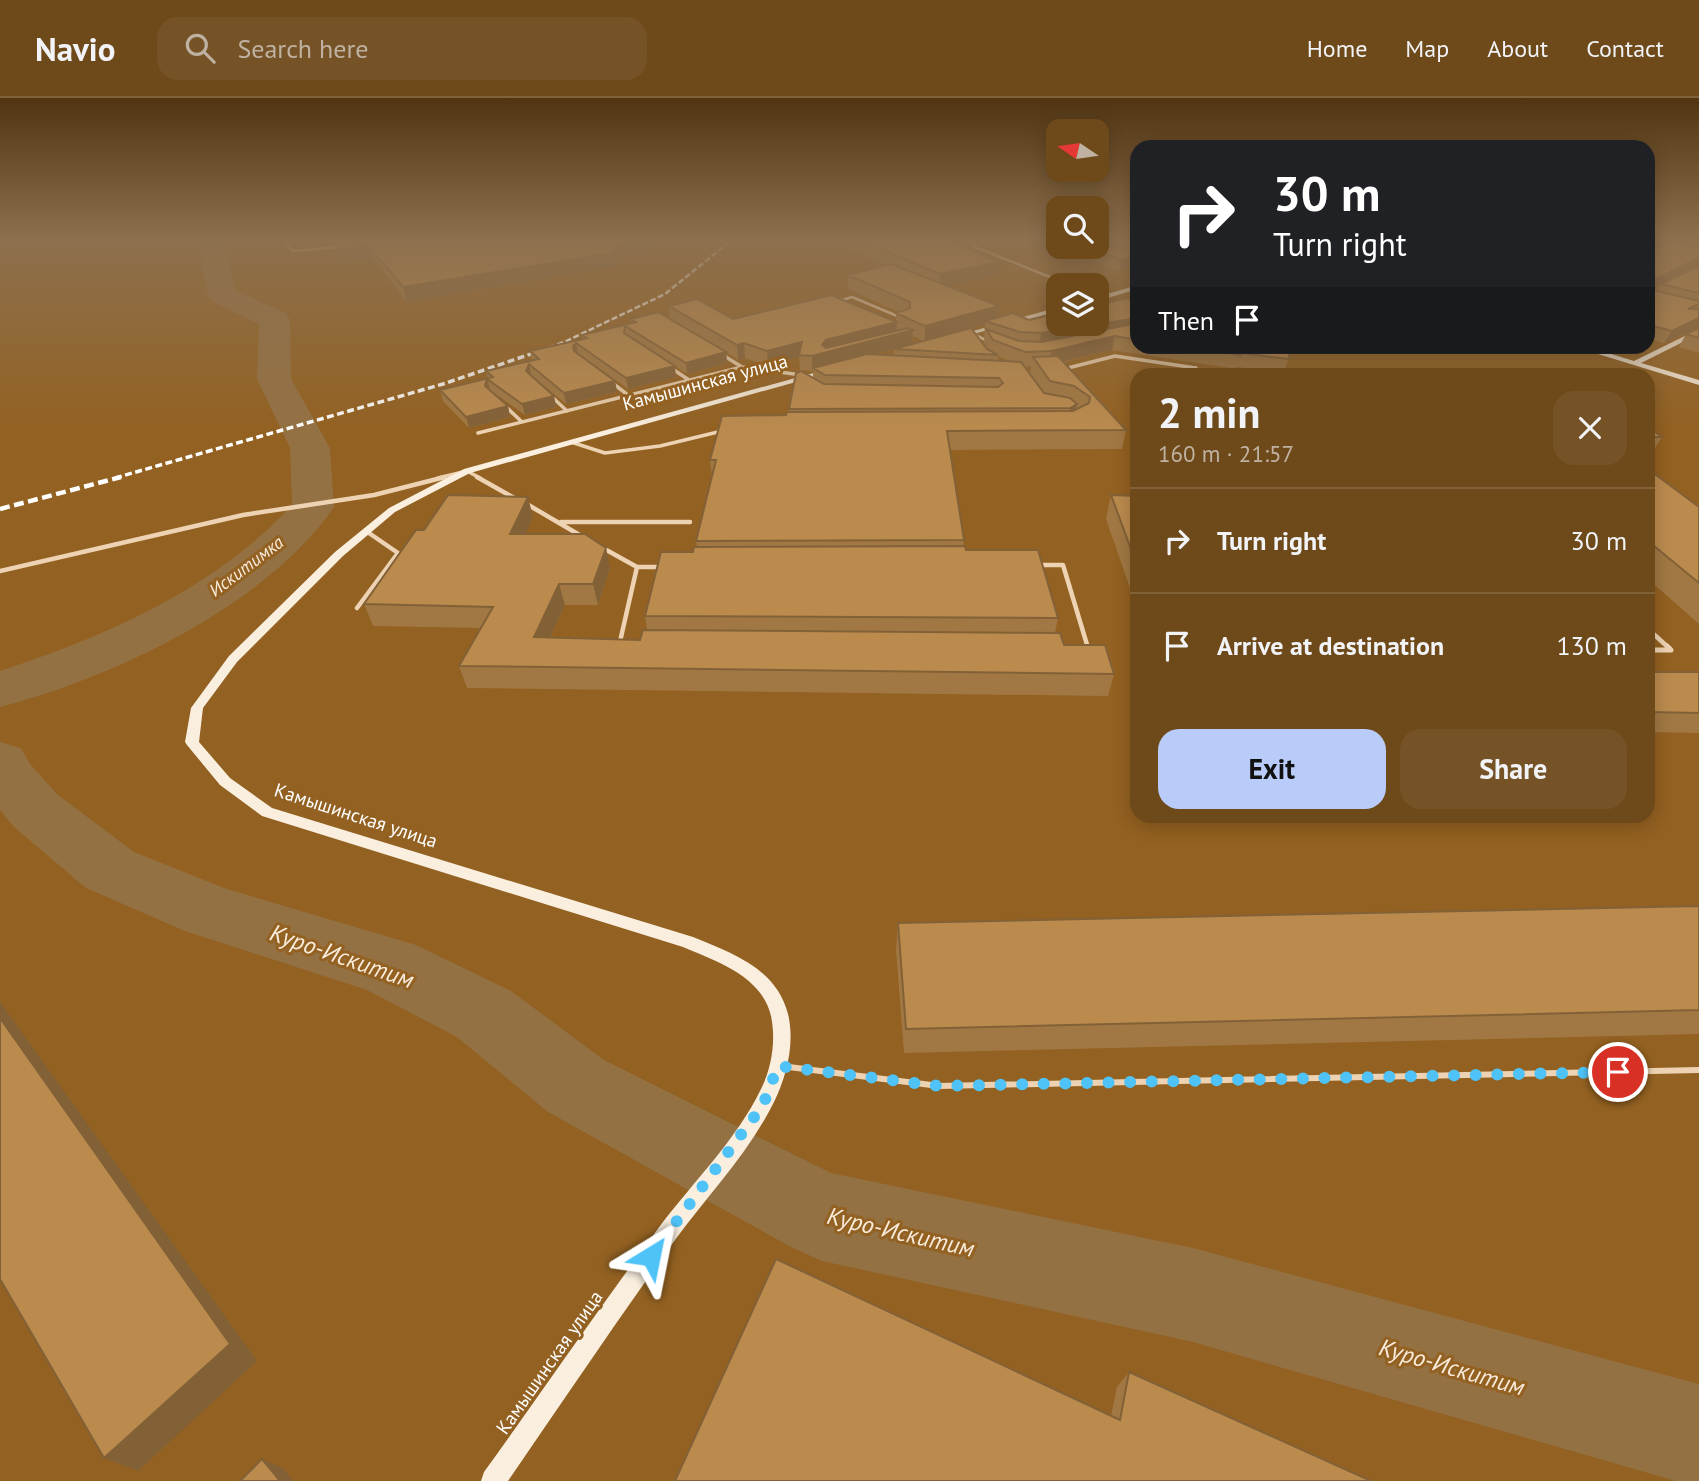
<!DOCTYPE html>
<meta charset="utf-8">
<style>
body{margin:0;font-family:"PT Sans",sans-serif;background:#765326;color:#f1f3f6;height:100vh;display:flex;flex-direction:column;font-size:26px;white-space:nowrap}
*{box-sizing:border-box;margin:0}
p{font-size:23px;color:#bfb2a2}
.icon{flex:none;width:38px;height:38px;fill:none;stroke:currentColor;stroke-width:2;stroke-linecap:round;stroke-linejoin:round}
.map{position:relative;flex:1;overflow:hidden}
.side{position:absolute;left:1130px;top:270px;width:525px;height:455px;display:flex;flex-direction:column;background:#6e4919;border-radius:21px;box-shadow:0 4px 18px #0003}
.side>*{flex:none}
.guide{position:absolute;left:1130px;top:42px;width:525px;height:214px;border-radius:21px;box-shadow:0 4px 18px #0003;background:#202124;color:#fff;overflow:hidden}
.needle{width:46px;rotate:283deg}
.buttons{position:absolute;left:1046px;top:21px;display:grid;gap:14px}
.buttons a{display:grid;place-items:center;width:63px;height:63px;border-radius:14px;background:#6e4919;box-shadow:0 4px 18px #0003;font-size:35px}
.pin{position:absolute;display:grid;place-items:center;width:60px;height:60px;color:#fff;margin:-30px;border:4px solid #fff;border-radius:50%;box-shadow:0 2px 7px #0007}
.me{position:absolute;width:77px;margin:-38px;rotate:35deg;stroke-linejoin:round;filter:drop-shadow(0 0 5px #0008)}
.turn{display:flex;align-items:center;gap:24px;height:147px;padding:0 28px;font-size:32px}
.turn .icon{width:91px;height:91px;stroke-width:2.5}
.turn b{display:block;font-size:49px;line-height:60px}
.then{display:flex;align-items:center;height:66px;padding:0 28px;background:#0003;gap:14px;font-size:26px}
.round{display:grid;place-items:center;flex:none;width:74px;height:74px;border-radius:21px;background:#765326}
.headline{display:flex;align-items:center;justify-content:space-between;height:119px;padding:0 28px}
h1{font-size:42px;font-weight:700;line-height:52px}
.action{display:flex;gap:14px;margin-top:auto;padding:14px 28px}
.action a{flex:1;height:80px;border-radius:21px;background:#b9cbf8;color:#111;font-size:28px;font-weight:700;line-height:80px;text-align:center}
.action a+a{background:#765326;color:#f1f3f6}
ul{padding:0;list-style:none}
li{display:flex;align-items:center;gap:21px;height:105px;padding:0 28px;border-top:2px solid #806138}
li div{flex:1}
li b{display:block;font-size:26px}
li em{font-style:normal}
header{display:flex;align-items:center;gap:42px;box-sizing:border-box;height:98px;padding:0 35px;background:#6e4919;border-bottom:2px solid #806138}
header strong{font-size:33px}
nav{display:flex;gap:38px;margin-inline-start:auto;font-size:24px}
.search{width:490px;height:63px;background:#765326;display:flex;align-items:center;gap:18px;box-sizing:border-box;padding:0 24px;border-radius:21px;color:#bfb2a2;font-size:26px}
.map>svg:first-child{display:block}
</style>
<header>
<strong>Navio</strong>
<div class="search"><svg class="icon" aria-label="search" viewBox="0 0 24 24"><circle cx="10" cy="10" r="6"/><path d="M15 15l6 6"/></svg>Search here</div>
<nav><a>Home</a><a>Map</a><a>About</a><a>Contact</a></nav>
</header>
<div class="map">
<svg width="1699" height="1383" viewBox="0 0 1699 1383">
<rect width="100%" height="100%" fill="#936121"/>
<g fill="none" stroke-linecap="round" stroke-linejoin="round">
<path fill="#947143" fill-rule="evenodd" d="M 197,141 L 223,141 L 236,193 L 286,215 L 290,222 L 291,281 L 330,350 L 334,409 C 267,507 113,580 0,609 L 0,573 C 106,538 215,491 292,407 L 290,350 L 257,281 L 259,226 L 213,204 L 208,198 Z
M 0,644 L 21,650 L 30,666 L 58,697 L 134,754 L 224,790 L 416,847 L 511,893 L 604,962 L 831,1075 L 1193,1150 L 1699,1286 L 1699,1383 L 1676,1383 L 1193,1244 L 822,1163 L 791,1149 L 548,1014 L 457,939 L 367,892 L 185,833 L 86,790 L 14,729 L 0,712 Z"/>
<path stroke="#edd3b3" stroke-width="2.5" d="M 281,141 L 293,153 L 339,149
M 973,141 L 975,149 L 1070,187
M 1648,147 L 1662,149
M 836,204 L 852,199 L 902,220
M 971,235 L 990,244"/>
<path stroke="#edd3b3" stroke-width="3.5" d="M 721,256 L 742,269
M 671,270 L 689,282
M 1064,271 L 1115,258 L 1196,270
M 611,284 L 628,297
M 549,296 L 567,313
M 504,307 L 522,324
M 478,335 L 742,269 L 802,277
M 571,344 L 605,355 L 660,348 L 722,333
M 438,380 L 467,373 L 480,380"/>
<path stroke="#edd3b3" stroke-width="4.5" d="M 477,379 L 516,401
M 525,405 L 583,439
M 561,424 L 690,424
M 601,449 L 637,469 L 662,469
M 1036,467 L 1063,467 L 1088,550
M 0,473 L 243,417 L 374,397 L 445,379
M 357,510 L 398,455 L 366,433
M 1648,531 L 1669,550
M 619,548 L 637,469"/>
<path stroke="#edd3b3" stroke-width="5" d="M 1087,548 L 1088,551
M 1648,552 L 1671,552 L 1667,548"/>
<path stroke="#edd3b3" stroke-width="6" d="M 781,968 L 939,988 L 1699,972"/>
<path fill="#faefdf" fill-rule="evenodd" d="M 1138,187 L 1138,191 L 1097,203 L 1097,199 Z
M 1059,209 L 1059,213 L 955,241 L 951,239 Z
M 1699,231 L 1699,236 L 1641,265 L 1699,282 L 1699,287 L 1572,248 L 1585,248 L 1634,263 Z
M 828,271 L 835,273 L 470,375 L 395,414 L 343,458 L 237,564 L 203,610 L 199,644 L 230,680 L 272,710 L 693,839 C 732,855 776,870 788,916 C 795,945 787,977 774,1004 C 749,1055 708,1097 675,1142 C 618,1221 563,1303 508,1383 L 481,1383 L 484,1374 C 543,1292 600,1209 660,1128 C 694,1083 737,1041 761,991 C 772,969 776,942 771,918 C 762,878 716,863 683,849 L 262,718 L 220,687 L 187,647 L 185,644 L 191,610 L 229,558 L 335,454 L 389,410 L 464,371 Z"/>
<path stroke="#fff" stroke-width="2.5" stroke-dasharray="6 2.5" stroke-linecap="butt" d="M 558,247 L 665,196 L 733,141"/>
<path stroke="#fff" stroke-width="3.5" stroke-dasharray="7 3.5" stroke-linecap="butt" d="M 115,380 L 443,286 L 563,245"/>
<path stroke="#fff" stroke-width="4.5" stroke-dasharray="10 4.5" stroke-linecap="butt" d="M 0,411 L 121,379"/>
</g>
<path fill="#a17843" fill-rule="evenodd" d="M 328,141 L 683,141 L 619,162 L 619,168 L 407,204 L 373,160 L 341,165 L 332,145 L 330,145 Z
M 826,141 L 945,141 L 997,177 L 947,188 L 997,220 L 1029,222 L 1138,204 L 1138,248 L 1282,248 L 1291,252 L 1284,275 L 1237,269 L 1237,271 L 1112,252 L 1064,264 L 1126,332 L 1122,351 L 950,352 L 964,442 L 963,448 L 966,452 L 1058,520 L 1055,535 L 1064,547 L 1114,576 L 1108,598 L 467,590 L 459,568 L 481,530 L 373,528 L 364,506 L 424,432 L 533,419 L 525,436 L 610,470 L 598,507 L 565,507 L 550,540 L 640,542 L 647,532 L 645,518 L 693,454 L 697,449 L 696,443 L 712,378 L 710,362 L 786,317 L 789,314 L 789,311 L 813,280 L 813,273 L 800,272 L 799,259 L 768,268 L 745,260 L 738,262 L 726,254 L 727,265 L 687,276 L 673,267 L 676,279 L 628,291 L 583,259 L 615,283 L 617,294 L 566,306 L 531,277 L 554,298 L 556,309 L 525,317 L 490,292 L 508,308 L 510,319 L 469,330 L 443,303 L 440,292 L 488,281 L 486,273 L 532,262 L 530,253 L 583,241 L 582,237 L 631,226 L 631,221 L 670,222 L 669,208 L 733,221 L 896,224 L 896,215 L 899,214 L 848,191 L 848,177 L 887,167 ZM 985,226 L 984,245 L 990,253 L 987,251 L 971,230 ZM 913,238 L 924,243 L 912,246 ZM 894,251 L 893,257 L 876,256 ZM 998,258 L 1011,264 L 998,263 ZM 1031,268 L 1030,276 L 1025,269 Z
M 1138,141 L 1119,173 L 1075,156 L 1076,149 L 1097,149 Z
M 1661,141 L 1699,141 L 1699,229 L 1664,245 L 1648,241 L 1648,152 L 1689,147 L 1692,141 L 1681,145 ZM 1660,187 L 1657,193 L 1653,192 L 1653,190 Z
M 1699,230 L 1699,255 L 1679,249 L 1686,236 Z
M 1648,329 L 1662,339 L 1648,361 Z
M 1648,371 L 1699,409 L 1699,526 L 1648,481 Z
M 1111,397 L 1138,398 L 1138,513 L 1106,421 Z
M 1648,574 L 1699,574 L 1699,635 L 1648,634 Z
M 1699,808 L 1699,936 L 904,955 L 896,851 L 898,825 Z
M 1129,1274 L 1371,1383 L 675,1383 L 1111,1318 L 1117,1289 Z"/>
<path fill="#836137" d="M 640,141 L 683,141 L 619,162 L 619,168 L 407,204 L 403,189 L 612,150 Z
M 1683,141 L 1693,141 L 1681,145 Z
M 368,147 L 373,160 L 341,165 L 336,151 Z
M 1138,158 L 1138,169 L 1119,173 L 1121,162 Z
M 1699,160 L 1699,169 L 1661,186 L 1660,187 L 1648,192 L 1651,183 Z
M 998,164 L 997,177 L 939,190 L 940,176 Z
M 999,208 L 997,223 L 985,223 L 985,226 L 925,243 L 925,228 Z
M 1138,220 L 1138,233 L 1039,249 L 1041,235 Z
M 1699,220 L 1699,229 L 1664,245 L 1672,233 Z
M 897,224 L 897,236 L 913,232 L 912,246 L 816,272 L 813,270 L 812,273 L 812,258 L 826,242 Z
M 1115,238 L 1112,252 L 1049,267 L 1051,253 Z
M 802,244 L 799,259 L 768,268 L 767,253 Z
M 576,245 L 578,256 L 575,259 L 573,248 Z
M 744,245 L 745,260 L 738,262 L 737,247 Z
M 726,254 L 727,265 L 687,276 L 686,265 Z
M 529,266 L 531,277 L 529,284 L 526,273 Z
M 675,268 L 676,279 L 628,291 L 626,280 Z
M 487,281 L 490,292 L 488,299 L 485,288 Z
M 615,283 L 617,294 L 566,306 L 564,295 Z
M 554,298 L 556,309 L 525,317 L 522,306 Z
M 1077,306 L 1075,319 L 1068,324 L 1070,310 Z
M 508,308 L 510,319 L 469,330 L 466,319 Z
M 528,399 L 533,419 L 516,457 L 510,436 Z
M 606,450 L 610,470 L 598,507 L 593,486 Z
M 559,486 L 565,507 L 540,561 L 534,539 Z
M 0,904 L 257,1263 L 138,1373 L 104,1360 L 0,920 Z
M 262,1361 L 283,1370 L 293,1383 L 280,1383 Z"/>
<path fill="#bb8b4e" stroke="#836137" stroke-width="2" d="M 331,141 L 640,141 L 612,150 L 617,154 L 403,189 L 368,147 L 336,151 Z
M 856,141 L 945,141 L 998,164 L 940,176 Z
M 1097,141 L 1138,141 L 1138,158 L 1121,162 L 1087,149 L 1097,149 Z
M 1668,143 L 1699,149 L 1699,160 L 1651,183 L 1653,192 L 1699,203 L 1699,206 L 1688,211 L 1699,211 L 1699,220 L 1672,233 L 1653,228 L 1648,230 L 1648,152 Z
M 891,166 L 999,208 L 925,228 L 920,226 L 896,215 L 910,210 L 910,204 L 848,177 Z
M 1699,168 L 1699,195 L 1661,186 Z
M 831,197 L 897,224 L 826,242 L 822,247 L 826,250 L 908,230 L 913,232 L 812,258 L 799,257 L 802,244 L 767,253 L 744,245 L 737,247 L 669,208 L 697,201 L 733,221 Z
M 1127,200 L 1138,204 L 1138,220 L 1041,235 L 1020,234 L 985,223 L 1013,215 L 1029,222 L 1059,215 L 1059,226 L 1097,226 L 1097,207 Z
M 658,214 L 726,254 L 686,265 L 625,228 L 624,235 L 675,268 L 626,280 L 576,245 L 573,248 L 574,253 L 615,283 L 564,295 L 529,266 L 526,273 L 554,298 L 522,306 L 487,281 L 485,288 L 508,308 L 466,319 L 440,292 L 493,279 L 486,273 L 539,261 L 530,253 L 587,240 L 582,237 L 636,224 L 631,221 Z
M 1138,225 L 1138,242 L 1115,238 L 1051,253 L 1025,254 L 993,242 L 986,231 L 1019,243 L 1042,244 Z
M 971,230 L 987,251 L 998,257 L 894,251 Z
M 1699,230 L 1699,240 L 1686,236 Z
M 1183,248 L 1282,248 L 1291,252 L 1288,261 L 1241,255 L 1241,257 Z
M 867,256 L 1021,264 L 1044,295 L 1070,300 L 1077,306 L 1070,310 L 789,311 L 796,275 L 801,273 L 824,286 L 998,289 L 1003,285 L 999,280 L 825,277 L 813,270 Z
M 1058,258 L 1126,332 L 947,333 L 964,442 L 696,443 L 716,362 L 710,362 L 722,318 L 786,317 L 787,314 L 1073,313 L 1089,305 L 1090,299 L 1074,288 L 1050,283 L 1033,259 Z
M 1648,329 L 1662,339 L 1648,339 Z
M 1648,371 L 1699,409 L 1699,485 L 1648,443 Z
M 448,397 L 528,399 L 510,436 L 585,436 L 606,450 L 593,486 L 559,486 L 534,539 L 640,542 L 643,532 L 1060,535 L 1064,547 L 1105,547 L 1114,576 L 459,568 L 493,509 L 364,506 L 416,432 L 424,432 Z
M 1111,397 L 1138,398 L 1138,470 Z
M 965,448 L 966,452 L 1038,452 L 1058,520 L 645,518 L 661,454 L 693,454 L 694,449 Z
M 1648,574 L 1699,574 L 1699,615 L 1648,614 Z
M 1699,808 L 1699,912 L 906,931 L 898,825 Z
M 0,920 L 230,1246 L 104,1360 L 0,1181 Z
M 776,1161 L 1120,1322 L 1129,1274 L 1371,1383 L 675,1383 Z
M 262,1361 L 280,1383 L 240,1383 Z"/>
<linearGradient id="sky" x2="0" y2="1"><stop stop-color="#513512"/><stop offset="0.42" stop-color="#8d704e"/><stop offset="1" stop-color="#8d704e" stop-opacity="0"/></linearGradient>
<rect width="1699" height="335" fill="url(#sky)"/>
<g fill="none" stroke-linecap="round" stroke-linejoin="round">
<path stroke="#4fc3f7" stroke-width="12" stroke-dasharray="0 21.6" d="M 651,1158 L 763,1007 L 778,968 L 939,988 L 1618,974"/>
</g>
<g text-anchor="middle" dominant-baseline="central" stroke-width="6" stroke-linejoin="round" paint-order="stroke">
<g font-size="18" font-style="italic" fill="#f9ecdc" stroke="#936121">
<text transform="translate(246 468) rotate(-37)">Искитимка</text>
</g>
<g font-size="19" fill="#fff" stroke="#936121">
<text transform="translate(705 284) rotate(-15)">Камышинская улица</text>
<text transform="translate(356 717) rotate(18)">Камышинская улица</text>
<text transform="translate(549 1264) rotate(-55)">Камышинская улица</text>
</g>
<g font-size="24" font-style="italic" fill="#f9ecdc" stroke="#936121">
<text transform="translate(342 858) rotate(19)">Куро-Искитим</text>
<text transform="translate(901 1134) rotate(13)">Куро-Искитим</text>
<text transform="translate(1452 1269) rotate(16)">Куро-Искитим</text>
</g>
</g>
</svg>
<div class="buttons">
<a><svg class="needle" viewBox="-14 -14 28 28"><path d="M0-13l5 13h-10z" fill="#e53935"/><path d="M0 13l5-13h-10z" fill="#bfb2a2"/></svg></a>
<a><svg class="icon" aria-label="search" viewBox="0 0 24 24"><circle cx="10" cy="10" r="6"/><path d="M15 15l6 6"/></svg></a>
<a><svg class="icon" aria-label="layers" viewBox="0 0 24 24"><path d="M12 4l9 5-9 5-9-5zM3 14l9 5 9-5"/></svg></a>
</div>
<div class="pin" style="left:1618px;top:974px;background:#d93025"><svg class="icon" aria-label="arrive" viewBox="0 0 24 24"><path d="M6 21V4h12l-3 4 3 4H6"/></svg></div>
<svg class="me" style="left:651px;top:1158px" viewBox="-20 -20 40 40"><path d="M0-17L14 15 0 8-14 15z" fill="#4fc3f7" stroke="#fff" stroke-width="4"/></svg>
<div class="guide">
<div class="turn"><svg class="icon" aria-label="right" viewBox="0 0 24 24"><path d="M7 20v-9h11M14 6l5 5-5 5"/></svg><div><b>30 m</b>Turn right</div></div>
<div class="then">Then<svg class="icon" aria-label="arrive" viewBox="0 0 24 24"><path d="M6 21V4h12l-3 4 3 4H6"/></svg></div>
</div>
<section class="side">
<div class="headline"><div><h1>2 min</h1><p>160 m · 21:57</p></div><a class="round"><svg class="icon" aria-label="close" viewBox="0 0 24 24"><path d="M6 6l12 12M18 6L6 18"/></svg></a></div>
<ul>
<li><svg class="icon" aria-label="right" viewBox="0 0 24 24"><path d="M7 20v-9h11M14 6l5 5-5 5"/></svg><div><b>Turn right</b></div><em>30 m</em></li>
<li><svg class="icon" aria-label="arrive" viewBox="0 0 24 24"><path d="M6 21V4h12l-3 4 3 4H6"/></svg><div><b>Arrive at destination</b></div><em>130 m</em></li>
</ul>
<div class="action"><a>Exit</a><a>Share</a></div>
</section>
</div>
